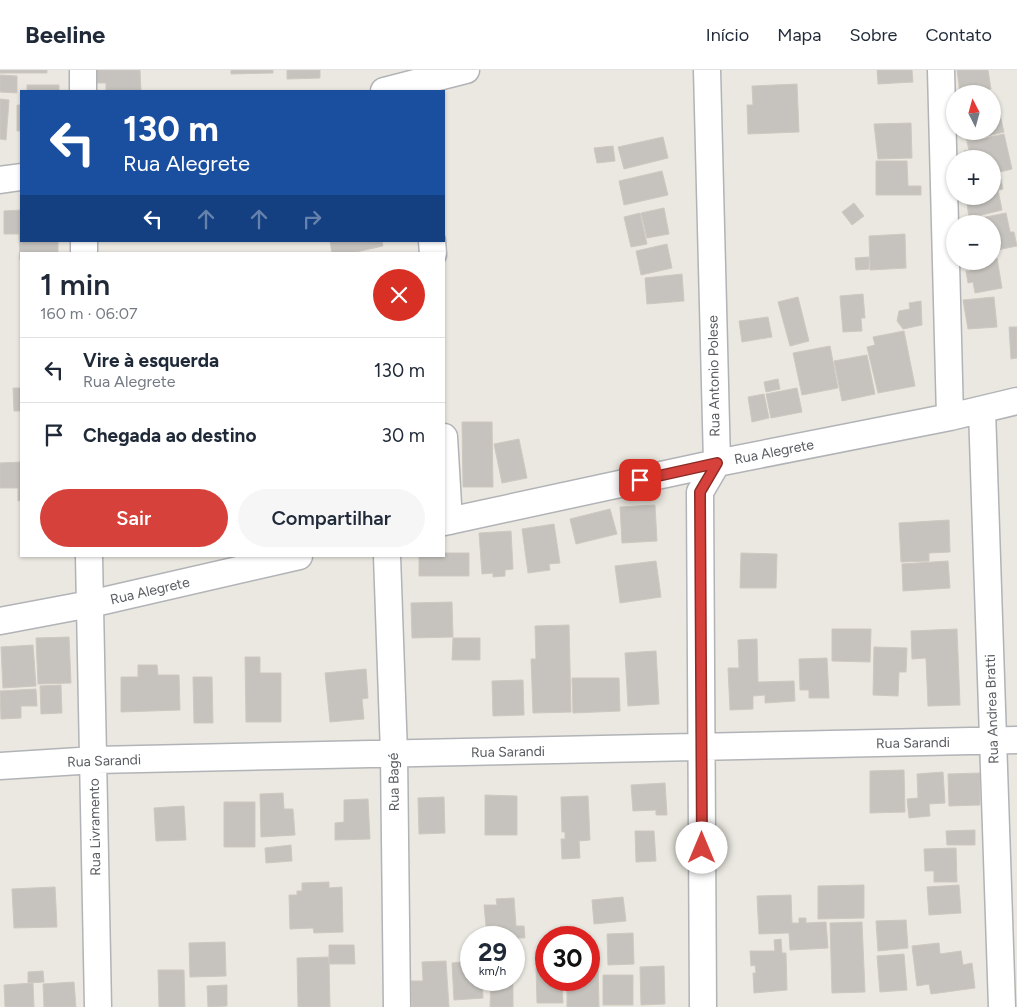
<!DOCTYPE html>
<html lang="pt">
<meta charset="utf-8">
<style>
body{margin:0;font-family:Figtree,sans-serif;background:#f6f6f7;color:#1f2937;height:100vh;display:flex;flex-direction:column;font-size:19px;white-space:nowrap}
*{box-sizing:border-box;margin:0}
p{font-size:16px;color:#747a83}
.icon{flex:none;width:28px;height:28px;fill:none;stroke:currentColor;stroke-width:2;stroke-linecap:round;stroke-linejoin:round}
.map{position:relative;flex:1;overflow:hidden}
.details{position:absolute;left:20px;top:182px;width:425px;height:305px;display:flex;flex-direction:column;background:#fff;border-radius:0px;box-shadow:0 1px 4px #0004}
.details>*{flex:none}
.top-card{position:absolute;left:20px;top:20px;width:425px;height:152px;border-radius:0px;box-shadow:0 1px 4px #0004;background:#1a4fa0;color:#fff;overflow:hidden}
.needle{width:32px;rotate:354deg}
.fabs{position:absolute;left:946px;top:15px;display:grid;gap:10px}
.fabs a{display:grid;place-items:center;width:55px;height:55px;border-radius:50%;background:#fff;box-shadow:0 1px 4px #0004;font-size:25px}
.speed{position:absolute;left:460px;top:856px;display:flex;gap:10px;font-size:25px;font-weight:700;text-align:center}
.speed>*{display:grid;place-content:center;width:65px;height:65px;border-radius:50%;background:#fff;box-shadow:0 1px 4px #0004;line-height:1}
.speed small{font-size:12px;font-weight:400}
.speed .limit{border:8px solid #d22;background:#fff;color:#111}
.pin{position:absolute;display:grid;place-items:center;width:42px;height:42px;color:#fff;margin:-21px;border-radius:10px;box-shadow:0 2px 8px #0006}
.me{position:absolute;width:55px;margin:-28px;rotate:0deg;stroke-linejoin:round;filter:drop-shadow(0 0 4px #0008)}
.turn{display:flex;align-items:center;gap:18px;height:105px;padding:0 20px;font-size:22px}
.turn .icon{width:65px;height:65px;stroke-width:2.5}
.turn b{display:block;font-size:35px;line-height:42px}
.lanes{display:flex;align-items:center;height:48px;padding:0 20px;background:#0003;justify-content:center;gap:25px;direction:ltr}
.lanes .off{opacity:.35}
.round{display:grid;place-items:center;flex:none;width:52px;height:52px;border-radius:26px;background:#f6f6f7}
.head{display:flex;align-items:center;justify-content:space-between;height:85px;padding:0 20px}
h1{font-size:30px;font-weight:600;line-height:38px}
.button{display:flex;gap:10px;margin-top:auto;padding:10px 20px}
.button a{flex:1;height:58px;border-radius:30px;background:#d6423b;color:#fff;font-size:20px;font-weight:600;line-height:58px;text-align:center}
.button a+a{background:#f6f6f7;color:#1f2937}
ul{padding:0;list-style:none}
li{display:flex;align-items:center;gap:15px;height:65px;padding:0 20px;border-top:1px solid #e0e1e3}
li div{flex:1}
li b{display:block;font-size:19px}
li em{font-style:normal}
header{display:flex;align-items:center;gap:30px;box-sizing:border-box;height:70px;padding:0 25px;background:#fff;border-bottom:1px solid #e0e1e3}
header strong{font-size:24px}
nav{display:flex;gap:28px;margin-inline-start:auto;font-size:18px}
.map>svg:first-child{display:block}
</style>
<header>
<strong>Beeline</strong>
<nav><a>Início</a><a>Mapa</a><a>Sobre</a><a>Contato</a></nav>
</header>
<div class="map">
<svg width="1017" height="937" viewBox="0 0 1017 937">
<rect width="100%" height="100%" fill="#eae8e0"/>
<path fill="#c6c3be" stroke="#cec9c0" d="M 0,0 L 47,0 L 47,3 L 0,3 Z
M 96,0 L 140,0 L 141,21 L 106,21 L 106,13 L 96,13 Z
M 231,0 L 273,0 L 273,3 L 231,4 Z
M 287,0 L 320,0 L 320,8 L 287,9 Z
M 877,0 L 912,0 L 913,12 L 878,14 Z
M 957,0 L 988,0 L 991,19 L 960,24 Z
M 0,5 L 17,6 L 17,23 L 0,22 Z
M 797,14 L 799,62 L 748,64 L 747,35 L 753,35 L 752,16 Z
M 27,15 L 59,15 L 59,21 L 27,21 Z
M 996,27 L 1004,62 L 967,71 L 965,61 L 992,61 L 992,28 Z
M 0,29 L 9,30 L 6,70 L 0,69 Z
M 17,35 L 21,35 L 21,61 L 17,61 Z
M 911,53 L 912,88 L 878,89 L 874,54 Z
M 1004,64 L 1012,99 L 992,104 L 992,89 L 966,89 L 964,81 L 969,80 L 967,72 Z
M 663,67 L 668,88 L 624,99 L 618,77 Z
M 613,76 L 615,91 L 597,93 L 594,78 Z
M 876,91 L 907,91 L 908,116 L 921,116 L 921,125 L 876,125 Z
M 662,101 L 668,125 L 624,135 L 619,111 Z
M 1000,105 L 1003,119 L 998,120 L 1002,140 L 969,148 L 966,126 L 992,126 L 992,107 Z
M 854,133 L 864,146 L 852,155 L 842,142 Z
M 664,138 L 669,164 L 647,168 L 641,143 Z
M 21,140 L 21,171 L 58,171 L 58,184 L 21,184 L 20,190 L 19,164 L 4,164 L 4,141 Z
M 640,143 L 647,174 L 631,177 L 624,147 Z
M 1006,143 L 1010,162 L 1014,162 L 1017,176 L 992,181 L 992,154 L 966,154 L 966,151 Z
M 905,164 L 906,198 L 870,200 L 869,166 Z
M 330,171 L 382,171 L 383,176 L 347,184 L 332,184 Z
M 667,174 L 672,198 L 641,205 L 636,181 Z
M 869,187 L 869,199 L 856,200 L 855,188 Z
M 992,188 L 997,188 L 1002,218 L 975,223 L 973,212 L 968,213 L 966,201 L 971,201 L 969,192 L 992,191 Z
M 682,204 L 684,231 L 647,234 L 645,208 Z
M 863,224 L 865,248 L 861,248 L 862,261 L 843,262 L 840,226 Z
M 798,227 L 809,271 L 790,276 L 778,232 Z
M 994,227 L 997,257 L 968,259 L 963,230 Z
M 921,231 L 922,255 L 903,259 L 897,251 L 899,241 L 910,239 L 909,233 Z
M 768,247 L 772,267 L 742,272 L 739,251 Z
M 1009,257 L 1017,257 L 1017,288 L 1011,289 Z
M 904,261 L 915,316 L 878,323 L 867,277 L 875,275 L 873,267 Z
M 830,276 L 838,318 L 802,325 L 793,283 Z
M 867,285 L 875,324 L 842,331 L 834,291 Z
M 778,309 L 780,319 L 766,322 L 764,312 Z
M 13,318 L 21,318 L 21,341 L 14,341 Z
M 797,318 L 802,342 L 771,348 L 766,324 Z
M 764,324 L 769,348 L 752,352 L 748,327 Z
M 462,352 L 492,352 L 493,417 L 463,417 Z
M 519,369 L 527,408 L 502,413 L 494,374 Z
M 21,392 L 21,430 L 18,431 L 18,418 L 0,418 L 0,393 Z
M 655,435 L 657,471 L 622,473 L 620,437 Z
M 610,439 L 617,464 L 576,474 L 570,449 Z
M 949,450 L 950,482 L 929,483 L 929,491 L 901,492 L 899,453 Z
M 554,454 L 560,493 L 549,494 L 550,500 L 528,503 L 522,459 Z
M 511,461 L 513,499 L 505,500 L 505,506 L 493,507 L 493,503 L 482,504 L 479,463 Z
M 444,483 L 469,483 L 469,506 L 419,506 L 419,486 L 444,486 Z
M 741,483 L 777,484 L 776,518 L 740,518 Z
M 656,491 L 661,527 L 620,533 L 615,496 Z
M 948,491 L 950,518 L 903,521 L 902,494 Z
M 452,532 L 453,567 L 412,568 L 411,533 Z
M 569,555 L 571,642 L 533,643 L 531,589 L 536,589 L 535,556 Z
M 832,559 L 871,559 L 870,592 L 832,591 Z
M 957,559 L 960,635 L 928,636 L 926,588 L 912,589 L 911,561 Z
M 69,567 L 71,613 L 38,614 L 36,568 Z
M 453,568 L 480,568 L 480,590 L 452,590 Z
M 757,569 L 758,612 L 794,611 L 795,631 L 765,633 L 765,625 L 753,626 L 753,639 L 730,640 L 728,598 L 739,598 L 738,570 Z
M 33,575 L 36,616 L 3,618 L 1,577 Z
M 874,577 L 907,578 L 906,602 L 899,602 L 898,626 L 873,625 Z
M 656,581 L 659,634 L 628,636 L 625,583 Z
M 245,587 L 260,587 L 260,603 L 281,603 L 281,652 L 246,652 Z
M 827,588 L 829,628 L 809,628 L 809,620 L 800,620 L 799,589 Z
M 138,595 L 157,595 L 158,605 L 179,605 L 180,640 L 121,642 L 121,607 L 138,607 Z
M 366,599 L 368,628 L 362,629 L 364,649 L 330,652 L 325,603 Z
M 193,607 L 212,607 L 213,653 L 194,653 Z
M 572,608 L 619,608 L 620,641 L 573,643 Z
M 523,610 L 524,645 L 493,646 L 492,611 Z
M 61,615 L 62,643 L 41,644 L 40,616 Z
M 36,619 L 37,636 L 21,636 L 21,648 L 1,649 L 0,621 Z
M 904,700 L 905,742 L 870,743 L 870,701 Z
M 943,702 L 945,733 L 929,734 L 930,746 L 909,748 L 907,729 L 918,728 L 917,704 Z
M 980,703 L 980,735 L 949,736 L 948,704 Z
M 665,713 L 667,745 L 656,745 L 656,740 L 633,741 L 631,715 Z
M 283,723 L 284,739 L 293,739 L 295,765 L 261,767 L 260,724 Z
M 485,725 L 517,726 L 517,765 L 485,765 Z
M 588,726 L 590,770 L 579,771 L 580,788 L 562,789 L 561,769 L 565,769 L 565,762 L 562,762 L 561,727 Z
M 444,727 L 445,763 L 419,764 L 418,728 Z
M 368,729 L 370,769 L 335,770 L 335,753 L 344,752 L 344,730 Z
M 224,732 L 255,732 L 255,777 L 224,777 Z
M 184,736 L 186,770 L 156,771 L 154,738 Z
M 975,760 L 975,775 L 947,775 L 946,761 Z
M 635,761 L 654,761 L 656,791 L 636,792 Z
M 291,775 L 292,791 L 266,793 L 265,778 Z
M 956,778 L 957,812 L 934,812 L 934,801 L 925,801 L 924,779 Z
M 329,812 L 329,818 L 342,817 L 343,862 L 314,863 L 313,858 L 290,859 L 289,825 L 297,825 L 297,821 L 302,821 L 302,813 Z
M 864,815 L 864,848 L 818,849 L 818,816 Z
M 959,815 L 961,843 L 929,845 L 927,817 Z
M 55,817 L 57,857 L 14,858 L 12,819 Z
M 791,825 L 792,853 L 799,853 L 799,848 L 806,848 L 806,853 L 826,852 L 828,878 L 790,880 L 789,863 L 759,864 L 757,826 Z
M 623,827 L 626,851 L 594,854 L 592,830 Z
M 514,828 L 516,856 L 524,856 L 525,868 L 509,868 L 509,861 L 497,861 L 497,855 L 486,856 L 484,835 L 497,835 L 496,829 Z
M 906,850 L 908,878 L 878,881 L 876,851 Z
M 862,852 L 865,922 L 832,923 L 830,853 Z
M 633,863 L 634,894 L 608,895 L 607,864 Z
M 781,869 L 782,883 L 786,883 L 787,920 L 754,923 L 753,903 L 756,903 L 755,895 L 751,896 L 750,881 L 775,881 L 774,870 Z
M 225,872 L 226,906 L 190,907 L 189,873 Z
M 939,873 L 940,884 L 961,881 L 963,895 L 972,893 L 975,918 L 931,924 L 929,914 L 917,916 L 912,876 Z
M 329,875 L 354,875 L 355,894 L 329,894 Z
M 904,884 L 907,920 L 880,922 L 877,886 Z
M 329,887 L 330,937 L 298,937 L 297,888 Z
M 446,891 L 449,937 L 412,937 L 411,911 L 423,911 L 422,892 Z
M 471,891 L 471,910 L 482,910 L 483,928 L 454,930 L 452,893 Z
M 589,894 L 598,894 L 599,937 L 567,937 L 567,910 L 589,910 Z
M 664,896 L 665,934 L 641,935 L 640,897 Z
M 536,897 L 546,897 L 546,910 L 562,910 L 563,933 L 537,933 Z
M 158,900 L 184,900 L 185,937 L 159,937 Z
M 43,901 L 44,912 L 28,913 L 28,902 Z
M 603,905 L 633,905 L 633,935 L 603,935 Z
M 491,910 L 513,910 L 513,937 L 490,937 Z
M 74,912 L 76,937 L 44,937 L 43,914 Z
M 33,913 L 34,937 L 5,937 L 4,915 Z
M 227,915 L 227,936 L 208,937 L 207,916 Z"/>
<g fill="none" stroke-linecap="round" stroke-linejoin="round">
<defs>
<path id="minor" d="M 941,0 L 950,347
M 83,21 L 83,0
M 384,21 L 466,0
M 0,110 L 21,107
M 84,171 L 84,184
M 432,171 L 433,184
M 982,340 L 1002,937
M 444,367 L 449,451
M 444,452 L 717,393 L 950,347 L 1017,331
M 89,486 L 98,937
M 387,486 L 394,684 L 397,937
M 0,551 L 90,534 L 299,486
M 0,696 L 95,690 L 1017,670
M 703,937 L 700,422 L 717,393 L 707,0"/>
</defs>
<use href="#minor" stroke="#b1b3b7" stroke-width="29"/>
<use href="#minor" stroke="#fff" stroke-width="26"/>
</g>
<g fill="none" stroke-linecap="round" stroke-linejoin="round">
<defs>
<path id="route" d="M 640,410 L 717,393 L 700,422 L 702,778"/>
</defs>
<use href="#route" stroke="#8b2b26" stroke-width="12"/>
<use href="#route" stroke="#d6423b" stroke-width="9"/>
</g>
<g text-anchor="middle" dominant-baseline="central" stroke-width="5" stroke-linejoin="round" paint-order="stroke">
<g font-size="14" fill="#595c60" stroke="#fff">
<text transform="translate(714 306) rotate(-91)">Rua Antonio Polese</text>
<text transform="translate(774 382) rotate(-11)">Rua Alegrete</text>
<text transform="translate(150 521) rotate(-13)">Rua Alegrete</text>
<text transform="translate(992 639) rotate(-92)">Rua Andrea Bratti</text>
<text transform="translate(913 673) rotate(-1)">Rua Sarandi</text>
<text transform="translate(508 682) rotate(-1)">Rua Sarandi</text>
<text transform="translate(104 691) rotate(-2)">Rua Sarandi</text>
<text transform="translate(394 712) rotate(-91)">Rua Bagé</text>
<text transform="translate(95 757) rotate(-91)">Rua Livramento</text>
</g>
</g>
</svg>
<div class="fabs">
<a><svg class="needle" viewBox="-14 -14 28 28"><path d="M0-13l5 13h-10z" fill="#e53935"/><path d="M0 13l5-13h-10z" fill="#747a83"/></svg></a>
<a>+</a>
<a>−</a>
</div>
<div class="speed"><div>29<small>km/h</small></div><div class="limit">30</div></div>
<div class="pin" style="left:640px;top:410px;background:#d93025"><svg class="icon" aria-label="arrive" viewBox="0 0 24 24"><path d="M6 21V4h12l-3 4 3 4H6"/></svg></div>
<svg class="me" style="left:702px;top:778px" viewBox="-20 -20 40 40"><circle r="19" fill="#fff"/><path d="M0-13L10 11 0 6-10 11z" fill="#d6423b"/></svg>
<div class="top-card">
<div class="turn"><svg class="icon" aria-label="left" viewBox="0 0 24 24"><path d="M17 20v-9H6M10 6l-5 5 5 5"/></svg><div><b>130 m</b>Rua Alegrete</div></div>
<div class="lanes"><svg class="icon" aria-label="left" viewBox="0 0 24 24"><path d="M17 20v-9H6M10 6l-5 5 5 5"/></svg><svg class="icon off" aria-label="ahead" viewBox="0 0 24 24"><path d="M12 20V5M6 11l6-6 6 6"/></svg><svg class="icon off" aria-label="ahead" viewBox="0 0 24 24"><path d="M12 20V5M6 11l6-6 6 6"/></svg><svg class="icon off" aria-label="right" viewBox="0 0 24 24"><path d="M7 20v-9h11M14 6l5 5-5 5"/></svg></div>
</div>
<section class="details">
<div class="head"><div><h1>1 min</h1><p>160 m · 06:07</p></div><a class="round" style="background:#d93025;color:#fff"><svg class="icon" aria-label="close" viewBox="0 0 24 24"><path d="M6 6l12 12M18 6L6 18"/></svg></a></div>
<ul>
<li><svg class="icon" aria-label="left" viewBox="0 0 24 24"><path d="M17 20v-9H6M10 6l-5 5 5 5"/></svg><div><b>Vire à esquerda</b><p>Rua Alegrete</p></div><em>130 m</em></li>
<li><svg class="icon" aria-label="arrive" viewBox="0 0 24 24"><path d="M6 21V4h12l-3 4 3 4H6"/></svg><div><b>Chegada ao destino</b></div><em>30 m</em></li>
</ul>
<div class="button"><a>Sair</a><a>Compartilhar</a></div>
</section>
</div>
